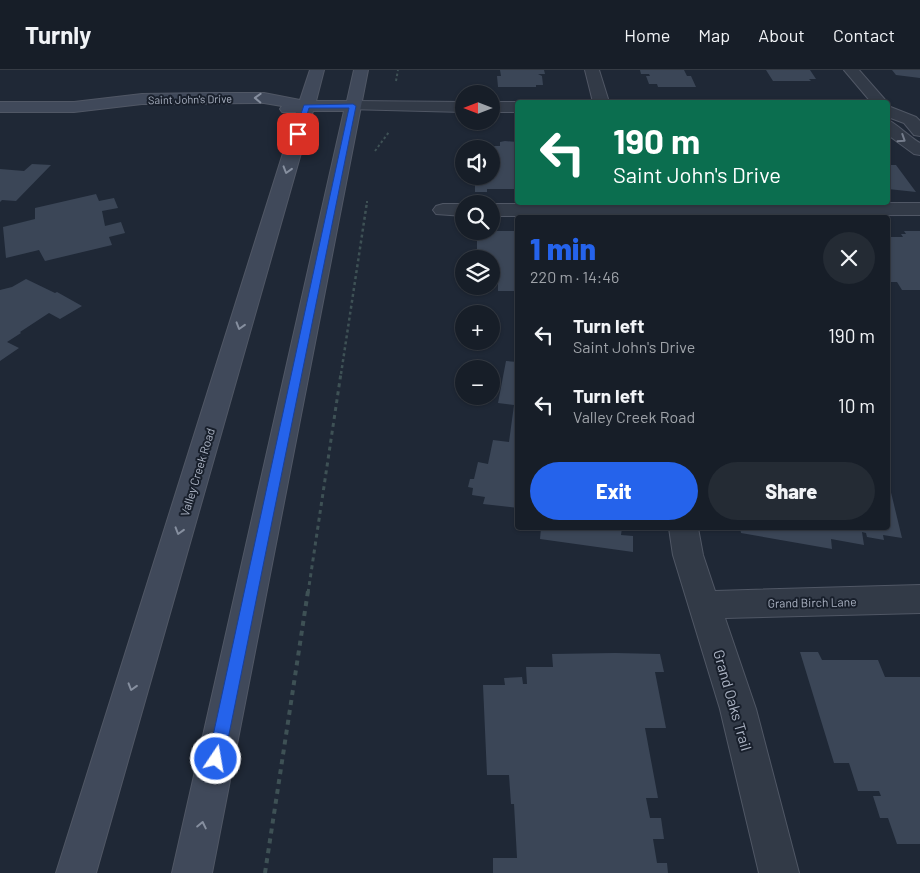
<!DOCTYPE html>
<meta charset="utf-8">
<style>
body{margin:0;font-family:Barlow,sans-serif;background:#242b34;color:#f1f3f6;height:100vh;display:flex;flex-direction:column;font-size:19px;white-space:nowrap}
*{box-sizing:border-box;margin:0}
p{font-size:16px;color:#9ea2a8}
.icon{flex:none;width:28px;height:28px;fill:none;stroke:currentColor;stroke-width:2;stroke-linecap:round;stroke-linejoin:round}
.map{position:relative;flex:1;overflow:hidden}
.sheet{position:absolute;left:515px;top:145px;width:375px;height:315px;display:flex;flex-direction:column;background:#171e28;border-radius:5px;box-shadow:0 1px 4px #0004,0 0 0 1px #363c45}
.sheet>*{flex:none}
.hud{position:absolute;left:515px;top:30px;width:375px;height:105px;border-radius:5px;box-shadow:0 1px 4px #0004,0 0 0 1px #363c45;background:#0b6e4f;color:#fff;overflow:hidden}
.needle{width:32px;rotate:270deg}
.controls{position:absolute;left:455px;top:15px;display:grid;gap:10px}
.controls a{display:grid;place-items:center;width:45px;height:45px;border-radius:50%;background:#171e28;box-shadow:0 1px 4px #0004,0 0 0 1px #363c45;font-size:25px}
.pin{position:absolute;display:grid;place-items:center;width:42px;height:42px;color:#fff;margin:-21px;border-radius:10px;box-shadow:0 2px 8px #0006}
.me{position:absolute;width:55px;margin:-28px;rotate:12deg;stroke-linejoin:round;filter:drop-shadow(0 0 4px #0008)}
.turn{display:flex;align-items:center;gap:18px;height:105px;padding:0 15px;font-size:22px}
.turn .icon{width:65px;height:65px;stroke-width:2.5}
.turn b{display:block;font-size:35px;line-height:42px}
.round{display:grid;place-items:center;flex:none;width:52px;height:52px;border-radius:26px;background:#242b34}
.summary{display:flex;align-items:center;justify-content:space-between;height:85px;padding:0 15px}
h1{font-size:30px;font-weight:800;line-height:38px;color:#2563eb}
.cta{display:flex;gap:10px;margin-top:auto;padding:10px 15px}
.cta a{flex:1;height:58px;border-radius:30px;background:#2563eb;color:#fff;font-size:20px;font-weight:800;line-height:58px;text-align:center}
.cta a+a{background:#242b34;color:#f1f3f6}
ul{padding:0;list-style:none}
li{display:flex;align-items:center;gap:15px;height:70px;padding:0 15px}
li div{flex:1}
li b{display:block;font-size:19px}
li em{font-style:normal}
header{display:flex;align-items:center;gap:30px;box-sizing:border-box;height:70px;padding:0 25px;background:#171e28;border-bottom:1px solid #363c45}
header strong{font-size:24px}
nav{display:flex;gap:28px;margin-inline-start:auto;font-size:18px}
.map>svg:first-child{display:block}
</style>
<header>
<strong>Turnly</strong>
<nav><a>Home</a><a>Map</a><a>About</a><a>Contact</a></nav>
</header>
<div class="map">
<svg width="920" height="803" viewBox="0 0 920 803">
<rect width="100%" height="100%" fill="#1f2836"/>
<path fill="#3b4657" d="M 500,0 L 544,0 L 545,4 L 538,4 L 542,6 L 543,15 L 536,15 L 536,17 L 498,17 L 497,6 L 501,6 Z
M 640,0 L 684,0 L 687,6 L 691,6 L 696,17 L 658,17 L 657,14 L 649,14 L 646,6 L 650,6 L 649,4 L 641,4 Z
M 766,0 L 810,0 L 816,9 L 809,9 L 811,11 L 773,11 Z
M 892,0 L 920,0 L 920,8 L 896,5 Z
M 505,71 L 518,72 L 516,119 L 487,119 L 487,122 L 475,122 L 475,106 L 491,106 L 491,91 L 495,91 L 494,76 L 500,76 L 500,72 Z
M 32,94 L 51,95 L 16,131 L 2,130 L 0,132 L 0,99 L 24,101 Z
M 888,95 L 896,95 L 916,122 L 888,119 Z
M 96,124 L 99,131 L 114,128 L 118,138 L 102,141 L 105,156 L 121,152 L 125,163 L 109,167 L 112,175 L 45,191 L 39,180 L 6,188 L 3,157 L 35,149 L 35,138 Z
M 477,161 L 518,161 L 518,221 L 498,221 L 498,213 L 493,213 L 493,206 L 497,205 L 491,205 L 491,189 L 477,189 Z
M 904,161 L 920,161 L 920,220 L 902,220 L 897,212 L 888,212 L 888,167 L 903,167 L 901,164 L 906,164 Z
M 26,209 L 55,223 L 57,222 L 82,236 L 60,249 L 49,243 L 20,262 L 21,263 L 7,272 L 19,278 L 0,291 L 0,220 L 12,217 Z
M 506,291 L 518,292 L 518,438 L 483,434 L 485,427 L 472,425 L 473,418 L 468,417 L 470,409 L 474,409 L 478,392 L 488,394 L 493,370 L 509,372 L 514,335 L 498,333 Z
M 888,410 L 902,468 L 883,465 L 884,470 L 867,467 L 866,463 L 862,462 L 864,475 L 831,469 L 832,479 L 741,463 L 740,458 L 888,458 Z
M 541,458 L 622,458 L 621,465 L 633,466 L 633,482 L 540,469 Z
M 800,582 L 818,582 L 822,590 L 878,590 L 885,607 L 920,607 L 920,774 L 897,774 L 888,748 L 880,748 L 873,726 L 881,726 L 879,721 L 858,721 L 849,693 L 834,693 Z
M 615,583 L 660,584 L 664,602 L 655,602 L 666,658 L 645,658 L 658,728 L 646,728 L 650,748 L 661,748 L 664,769 L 653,769 L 657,793 L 667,793 L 668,803 L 493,803 L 493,788 L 517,788 L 514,734 L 511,734 L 509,705 L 487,705 L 483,615 L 505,615 L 504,608 L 522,607 L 523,614 L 527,614 L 526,597 L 553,597 L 552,584 Z"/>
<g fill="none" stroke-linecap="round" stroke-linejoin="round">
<defs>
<path id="street" d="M 585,0 L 599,0 L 609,32 L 593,32 Z
M 844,0 L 859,0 L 887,32 L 871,32 Z
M 353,31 L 464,32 L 464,42 L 347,39 L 345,36 Z
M 491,32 L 519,32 L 518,42 L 491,42 Z
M 888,36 L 916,47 L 920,51 L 920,66 L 914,65 L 904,53 L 888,47 Z
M 888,50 C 894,52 911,68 920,73 L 920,85 L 914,84 L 888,65 Z
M 920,133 L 920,145 L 491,146 L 491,134 Z
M 443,134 L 464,134 L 464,146 L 436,144 L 433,140 L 436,136 Z
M 669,458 L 698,458 L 703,485 L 715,521 L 920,515 L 920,543 L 725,548 L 756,639 L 799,803 L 759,803 L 720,639 L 673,485 Z"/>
<path id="secondary" d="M 310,0 L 324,0 L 316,31 L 347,31 L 354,0 L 368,0 L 212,803 L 172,803 L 344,41 L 313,41 L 96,803 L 56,803 L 296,42 L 282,42 L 280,39 L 282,36 L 264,33 L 142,34 L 74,42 L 0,42 L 0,32 L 74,32 L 142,24 L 210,23 L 264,23 L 300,30 Z"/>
</defs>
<use href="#street" stroke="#505765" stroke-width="2"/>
<use href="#secondary" stroke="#505765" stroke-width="2"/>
<path stroke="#3e5155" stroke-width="2" stroke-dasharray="2.5 2.5" stroke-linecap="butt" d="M 396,11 L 398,0
M 375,81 L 389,62
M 367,133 L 367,131"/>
<path stroke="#3e5155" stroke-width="2.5" stroke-dasharray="3 3" stroke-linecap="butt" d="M 341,304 L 367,132"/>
<path stroke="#3e5155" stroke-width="3" stroke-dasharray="4 4" stroke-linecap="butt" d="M 308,523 L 341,303"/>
<path stroke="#3e5155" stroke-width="4" stroke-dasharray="5 5" stroke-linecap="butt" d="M 265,803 L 308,521"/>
<use href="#street" fill="#323a47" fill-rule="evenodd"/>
<use href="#secondary" fill="#40495a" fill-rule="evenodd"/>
</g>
<defs><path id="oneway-chevron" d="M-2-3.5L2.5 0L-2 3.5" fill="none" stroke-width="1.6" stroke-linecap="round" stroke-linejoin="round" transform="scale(1.25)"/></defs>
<g stroke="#868f9f">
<use href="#oneway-chevron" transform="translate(258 28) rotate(-178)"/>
<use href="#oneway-chevron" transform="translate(287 100) rotate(107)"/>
<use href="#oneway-chevron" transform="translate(240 256) rotate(107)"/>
<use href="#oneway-chevron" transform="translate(179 461) rotate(107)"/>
<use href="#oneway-chevron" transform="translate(132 617) rotate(107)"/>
<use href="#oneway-chevron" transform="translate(202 755) rotate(-78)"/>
</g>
<use stroke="#757d8c" href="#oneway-chevron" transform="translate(902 69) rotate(33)"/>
<path fill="#2563eb" stroke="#184099" d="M 353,34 L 356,36 L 224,689 L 221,695 L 216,697 L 211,695 L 208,689 L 349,38 L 309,38 L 301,64 L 298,66 L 294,64 L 304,35 Z"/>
<g text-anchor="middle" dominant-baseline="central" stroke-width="4" stroke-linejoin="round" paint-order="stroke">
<g font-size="11" fill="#acb4c4" stroke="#181f2b">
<text transform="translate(190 29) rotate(-1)">Saint John's Drive</text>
</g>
<g font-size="12" fill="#acb4c4" stroke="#181f2b">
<text transform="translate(197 402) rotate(-73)">Valley Creek Road</text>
<text transform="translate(812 532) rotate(-1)">Grand Birch Lane</text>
</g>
<g font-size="15" fill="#acb4c4" stroke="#181f2b">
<text transform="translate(733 630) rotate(74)">Grand Oaks Trail</text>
</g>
</g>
</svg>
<div class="controls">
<a><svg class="needle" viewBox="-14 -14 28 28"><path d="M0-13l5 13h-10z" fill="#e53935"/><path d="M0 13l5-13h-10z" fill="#9ea2a8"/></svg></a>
<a><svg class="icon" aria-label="sound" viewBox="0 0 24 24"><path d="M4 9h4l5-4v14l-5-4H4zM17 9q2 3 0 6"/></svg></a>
<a><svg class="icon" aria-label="search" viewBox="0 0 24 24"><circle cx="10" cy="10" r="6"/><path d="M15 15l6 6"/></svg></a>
<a><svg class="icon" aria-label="layers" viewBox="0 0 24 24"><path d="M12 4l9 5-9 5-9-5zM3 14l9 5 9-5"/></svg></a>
<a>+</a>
<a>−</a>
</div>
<div class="pin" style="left:298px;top:64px;background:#d93025"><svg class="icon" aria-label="arrive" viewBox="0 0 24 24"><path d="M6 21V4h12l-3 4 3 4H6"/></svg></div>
<svg class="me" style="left:216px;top:689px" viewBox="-20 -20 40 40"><circle r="17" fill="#2563eb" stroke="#fff" stroke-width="3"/><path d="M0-11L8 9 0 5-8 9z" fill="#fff"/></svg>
<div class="hud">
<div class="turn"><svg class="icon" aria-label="left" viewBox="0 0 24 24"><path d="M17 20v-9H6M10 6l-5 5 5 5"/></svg><div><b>190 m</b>Saint John's Drive</div></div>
</div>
<section class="sheet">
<div class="summary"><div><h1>1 min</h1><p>220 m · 14:46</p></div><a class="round"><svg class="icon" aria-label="close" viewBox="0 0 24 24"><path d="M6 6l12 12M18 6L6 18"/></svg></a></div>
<ul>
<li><svg class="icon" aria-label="left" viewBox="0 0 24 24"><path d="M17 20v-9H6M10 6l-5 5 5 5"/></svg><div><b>Turn left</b><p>Saint John's Drive</p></div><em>190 m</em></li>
<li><svg class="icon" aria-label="left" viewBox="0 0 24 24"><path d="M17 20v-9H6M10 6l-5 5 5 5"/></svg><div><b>Turn left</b><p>Valley Creek Road</p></div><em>10 m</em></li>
</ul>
<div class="cta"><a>Exit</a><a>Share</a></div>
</section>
</div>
